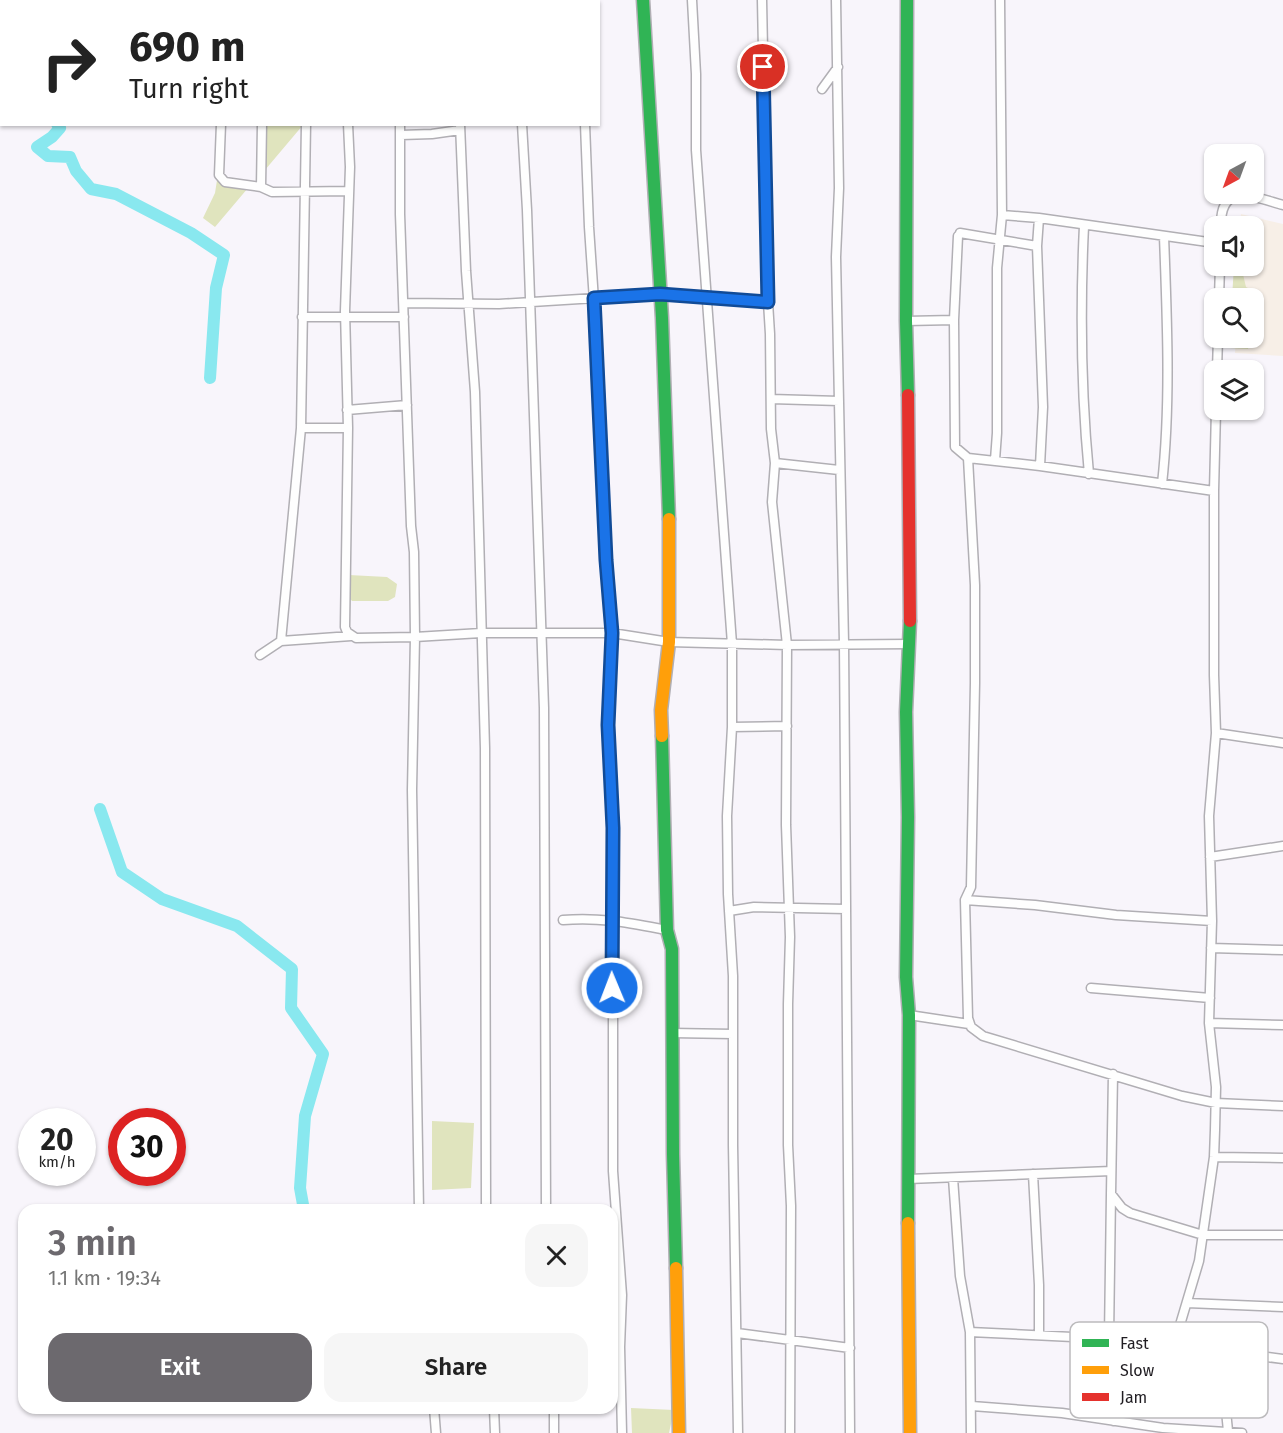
<!DOCTYPE html>
<meta charset="utf-8">
<style>
body{margin:0;font-family:"Fira Sans",sans-serif;background:#f6f6f6;color:#222;height:100vh;display:flex;flex-direction:column;font-size:22px;white-space:nowrap}
*{box-sizing:border-box;margin:0}
p{font-size:20px;color:#767676}
.icon{flex:none;width:33px;height:33px;fill:none;stroke:currentColor;stroke-width:2;stroke-linecap:round;stroke-linejoin:round}
.map{position:relative;flex:1;overflow:hidden}
.panel{position:absolute;left:18px;top:1204px;width:600px;height:210px;display:flex;flex-direction:column;background:#fff;border-radius:18px;box-shadow:0 2px 4px #0004}
.panel>*{flex:none}
.guide{position:absolute;left:0px;top:0px;width:600px;height:126px;box-shadow:0 2px 4px #0004;background:#fff;color:#222;overflow:hidden}
.needle{width:39px;rotate:221deg}
.tools{position:absolute;left:1204px;top:144px;display:grid;gap:12px}
.tools a{display:grid;place-items:center;width:60px;height:60px;border-radius:12px;background:#fff;box-shadow:0 2px 4px #0004;font-size:30px}
.speed{position:absolute;left:18px;top:1108px;display:flex;gap:12px;font-size:30px;font-weight:700;text-align:center}
.speed>*{display:grid;place-content:center;width:78px;height:78px;border-radius:50%;background:#fff;box-shadow:0 2px 4px #0004;line-height:1}
.speed small{font-size:15px;font-weight:400}
.speed .limit{border:9px solid #d22;background:#fff;color:#111}
.pin{position:absolute;display:grid;place-items:center;width:51px;height:51px;color:#fff;margin:-26px;border:3px solid #fff;border-radius:50%;box-shadow:0 2px 6px #0007}
.me{position:absolute;width:66px;margin:-33px;rotate:359deg;stroke-linejoin:round;filter:drop-shadow(0 0 4px #0008)}
.turn{display:flex;align-items:center;gap:21px;height:126px;padding:0 30px;font-size:27px}
.turn .icon{width:78px;height:78px;stroke-width:2.5}
.turn b{display:block;font-size:42px;line-height:51px}
.round{display:grid;place-items:center;flex:none;width:63px;height:63px;border-radius:18px;background:#f6f6f6}
.headline{display:flex;align-items:center;justify-content:space-between;height:102px;padding:0 30px}
h1{font-size:36px;font-weight:600;line-height:45px;color:#6c696e}
.action{display:flex;gap:12px;margin-top:auto;padding:12px 30px}
.action a{flex:1;height:69px;border-radius:18px;background:#6c696e;color:#fff;font-size:24px;font-weight:600;line-height:69px;text-align:center}
.action a+a{background:#f6f6f6;color:#222}
.map>svg:first-child{display:block}
</style>
<div class="map">
<svg width="1283" height="1433" viewBox="0 0 1283 1433">
<rect width="100%" height="100%" fill="#f8f5fb"/>
<path fill="#f7efe7" d="M 1241,214 L 1283,224 L 1283,356 L 1235,353 L 1236,338 L 1254,338 L 1254,298 L 1237,298 L 1239,266 L 1254,266 L 1254,226 L 1240,226 Z"/>
<path fill="#e0e4be" d="M 266,125 L 303,125 L 265,170 Z
M 218,174 L 248,188 L 215,227 L 203,218 L 215,193 Z
M 1234,266 L 1241,266 L 1246,287 L 1262,295 L 1254,326 L 1254,298 L 1232,298 Z
M 1230,338 L 1251,338 L 1248,349 L 1230,348 Z
M 349,575 L 387,577 L 397,584 L 395,597 L 388,601 L 352,601 L 348,596 Z
M 432,1121 L 474,1123 L 471,1188 L 432,1190 Z
M 631,1408 L 674,1410 L 669,1433 L 632,1433 Z"/>
<g fill="none" stroke-linecap="round" stroke-linejoin="round">
<path stroke="#89e8ef" stroke-width="12" d="M 120,2 L 121,0
M 57,124 L 60,128 L 52,137 L 37,147 L 48,156 L 70,157 L 76,171 L 91,189 L 116,194 L 191,233 L 224,255 L 216,288 L 210,378
M 100,809 L 122,872 L 162,899 L 237,926 L 292,969 L 291,1008 L 323,1054 L 305,1116 L 300,1188 L 304,1210"/>
<defs>
<path id="street" d="M 362,0 L 362,2
M 453,0 L 454,2
M 510,0 L 510,2
M 580,0 L 580,2
M 692,0 L 696,74 L 696,150 L 732,644 L 732,727 L 727,816 L 728,894 L 733,976 L 733,1145 L 738,1433
M 762,0 L 768,302 L 770,334 L 771,429 L 775,463 L 772,502 L 787,645 L 786,825 L 790,937 L 788,1004 L 788,1145 L 791,1206 L 790,1433
M 836,0 L 839,188 L 836,257 L 844,643 L 850,1433
M 311,2 L 311,0
M 391,2 L 396,0
M 0,17 L 2,17
M 822,89 L 838,67
M 221,124 L 219,175 L 225,182 L 261,187
M 262,124 L 261,187 L 272,192 L 349,191
M 306,124 L 301,428 L 348,428
M 348,124 L 350,167 L 345,311 L 348,428 L 345,627 L 347,632 L 356,638 L 415,637 L 412,790 L 419,1210
M 400,124 L 400,214 L 411,526 L 414,552 L 415,637 L 481,633 L 612,633 L 669,642 L 787,645 L 910,644
M 460,124 L 466,271 L 475,392 L 485,748 L 486,1210
M 522,124 L 527,210 L 544,708 L 546,1210
M 585,124 L 589,227 L 599,374 L 603,489 L 612,633 L 608,725 L 613,828 L 613,1171 L 622,1295 L 620,1347 L 622,1433
M 401,135 L 432,134 L 460,130
M 1002,215 L 1039,218 L 1215,243
M 1039,218 L 1037,246 L 1043,407 L 1040,466
M 1084,226 C 1080,309 1081,391 1089,474
M 1221,226 C 1220,181 1254,197 1283,205
M 960,233 L 1037,246
M 958,236 L 954,320 L 955,447 L 968,458 L 975,585 L 975,683 L 971,887 L 965,900 L 968,1018 L 971,1027 L 983,1036 L 1182,1096 L 1216,1103 L 1283,1106
M 1219,298 L 1220,266
M 404,303 L 499,304 L 660,294 L 768,302
M 302,317 L 404,317
M 906,321 L 954,320
M 1217,370 L 1218,338
M 771,399 L 839,401
M 347,410 L 407,405
M 968,458 L 1040,466 L 1214,491
M 995,460 L 997,433 L 997,268 L 1002,215 L 1000,0
M 775,463 L 839,470
M 1162,484 C 1171,402 1167,319 1164,236
M 281,641 L 301,428
M 260,655 L 281,641 L 351,636
M 732,727 L 787,726
M 1216,733 L 1283,743
M 1210,857 L 1283,846
M 965,900 L 1035,905 L 1116,915 L 1212,921
M 729,911 L 754,907 L 846,909
M 563,920 C 601,917 629,923 667,930
M 1211,948 L 1283,950
M 1091,988 L 1210,998
M 909,1015 L 969,1024
M 1209,1023 L 1283,1025
M 672,1033 L 733,1034
M 1113,1074 L 1111,1194 L 1122,1208 L 1130,1213 L 1203,1235 L 1283,1235
M 1214,1157 L 1283,1158
M 1033,1174 L 1039,1285 L 1039,1335
M 953,1178 L 960,1276 L 970,1332 L 1134,1340 L 1283,1359
M 908,1179 L 1111,1171
M 1111,1194 L 1109,1338 L 1113,1421
M 612,1286 L 621,1285
M 1187,1303 L 1283,1307
M 970,1332 L 971,1433
M 737,1333 L 850,1348
M 1174,1345 L 1199,1261 L 1214,1157 L 1215,1130 L 1216,1087 L 1209,1023 L 1212,921 L 1209,816 L 1216,733 L 1214,675 L 1214,491 L 1216,410
M 972,1406 L 1062,1413 L 1163,1428 L 1242,1433
M 434,1408 L 436,1433
M 494,1408 L 495,1433
M 554,1408 L 554,1433
M 1228,1431 L 1225,1401 L 1228,1353"/>
<path id="fast" d="M 643,0 L 662,318 L 669,519
M 907,0 L 906,321 L 908,395
M 662,736 L 667,930 L 672,949 L 673,1154 L 676,1268
M 908,1223 L 909,1015 L 906,977 L 908,817 L 906,712 L 910,621"/>
<path id="slow" d="M 662,736 L 661,710 L 669,642 L 669,519
M 908,1223 L 910,1433
M 676,1268 L 679,1433"/>
<path id="jam" d="M 908,395 L 910,621"/>
</defs>
<use href="#street" stroke="#b1afb4" stroke-width="11"/>
<use href="#fast" stroke="#b1afb4" stroke-width="15"/>
<use href="#slow" stroke="#b1afb4" stroke-width="15"/>
<use href="#jam" stroke="#b1afb4" stroke-width="15"/>
<use href="#street" stroke="#fefefe" stroke-width="8"/>
<use href="#fast" stroke="#30b455" stroke-width="12"/>
<use href="#slow" stroke="#ff9f0a" stroke-width="12"/>
<use href="#jam" stroke="#e5322d" stroke-width="12"/>
</g>
<g fill="none" stroke-linecap="round" stroke-linejoin="round">
<defs>
<path id="route" d="M 612,988 L 613,828 L 608,725 L 612,633 L 606,560 L 594,298 L 660,294 L 768,302 L 763,67"/>
</defs>
<use href="#route" stroke="#114b97" stroke-width="15"/>
<use href="#route" stroke="#1a73e8" stroke-width="10"/>
</g>
<rect x="1070" y="1322" width="198" height="96" rx="9" fill="#fff" stroke="#bcbbbd" stroke-width="1.5"/>
<rect x="1082" y="1339" width="27" height="8" fill="#30b455"/>
<rect x="1082" y="1366" width="27" height="8" fill="#ff9f0a"/>
<rect x="1082" y="1393" width="27" height="8" fill="#e5322d"/>
<g font-size="16" fill="#201d22">
<text x="1120" y="1349">Fast</text>
<text x="1120" y="1376">Slow</text>
<text x="1120" y="1403">Jam</text>
</g>
</svg>
<div class="tools">
<a><svg class="needle" viewBox="-14 -14 28 28"><path d="M0-13l5 13h-10z" fill="#e53935"/><path d="M0 13l5-13h-10z" fill="#767676"/></svg></a>
<a><svg class="icon" aria-label="sound" viewBox="0 0 24 24"><path d="M4 9h4l5-4v14l-5-4H4zM17 9q2 3 0 6"/></svg></a>
<a><svg class="icon" aria-label="search" viewBox="0 0 24 24"><circle cx="10" cy="10" r="6"/><path d="M15 15l6 6"/></svg></a>
<a><svg class="icon" aria-label="layers" viewBox="0 0 24 24"><path d="M12 4l9 5-9 5-9-5zM3 14l9 5 9-5"/></svg></a>
</div>
<div class="speed"><div>20<small>km/h</small></div><div class="limit">30</div></div>
<div class="pin" style="left:763px;top:67px;background:#d93025"><svg class="icon" aria-label="arrive" viewBox="0 0 24 24"><path d="M6 21V4h12l-3 4 3 4H6"/></svg></div>
<svg class="me" style="left:612px;top:988px" viewBox="-20 -20 40 40"><circle r="17" fill="#1a73e8" stroke="#fff" stroke-width="3"/><path d="M0-11L8 9 0 5-8 9z" fill="#fff"/></svg>
<div class="guide">
<div class="turn"><svg class="icon" aria-label="right" viewBox="0 0 24 24"><path d="M7 20v-9h11M14 6l5 5-5 5"/></svg><div><b>690 m</b>Turn right</div></div>
</div>
<section class="panel">
<div class="headline"><div><h1>3 min</h1><p>1.1 km · 19:34</p></div><a class="round"><svg class="icon" aria-label="close" viewBox="0 0 24 24"><path d="M6 6l12 12M18 6L6 18"/></svg></a></div>
<div class="action"><a>Exit</a><a>Share</a></div>
</section>
</div>
